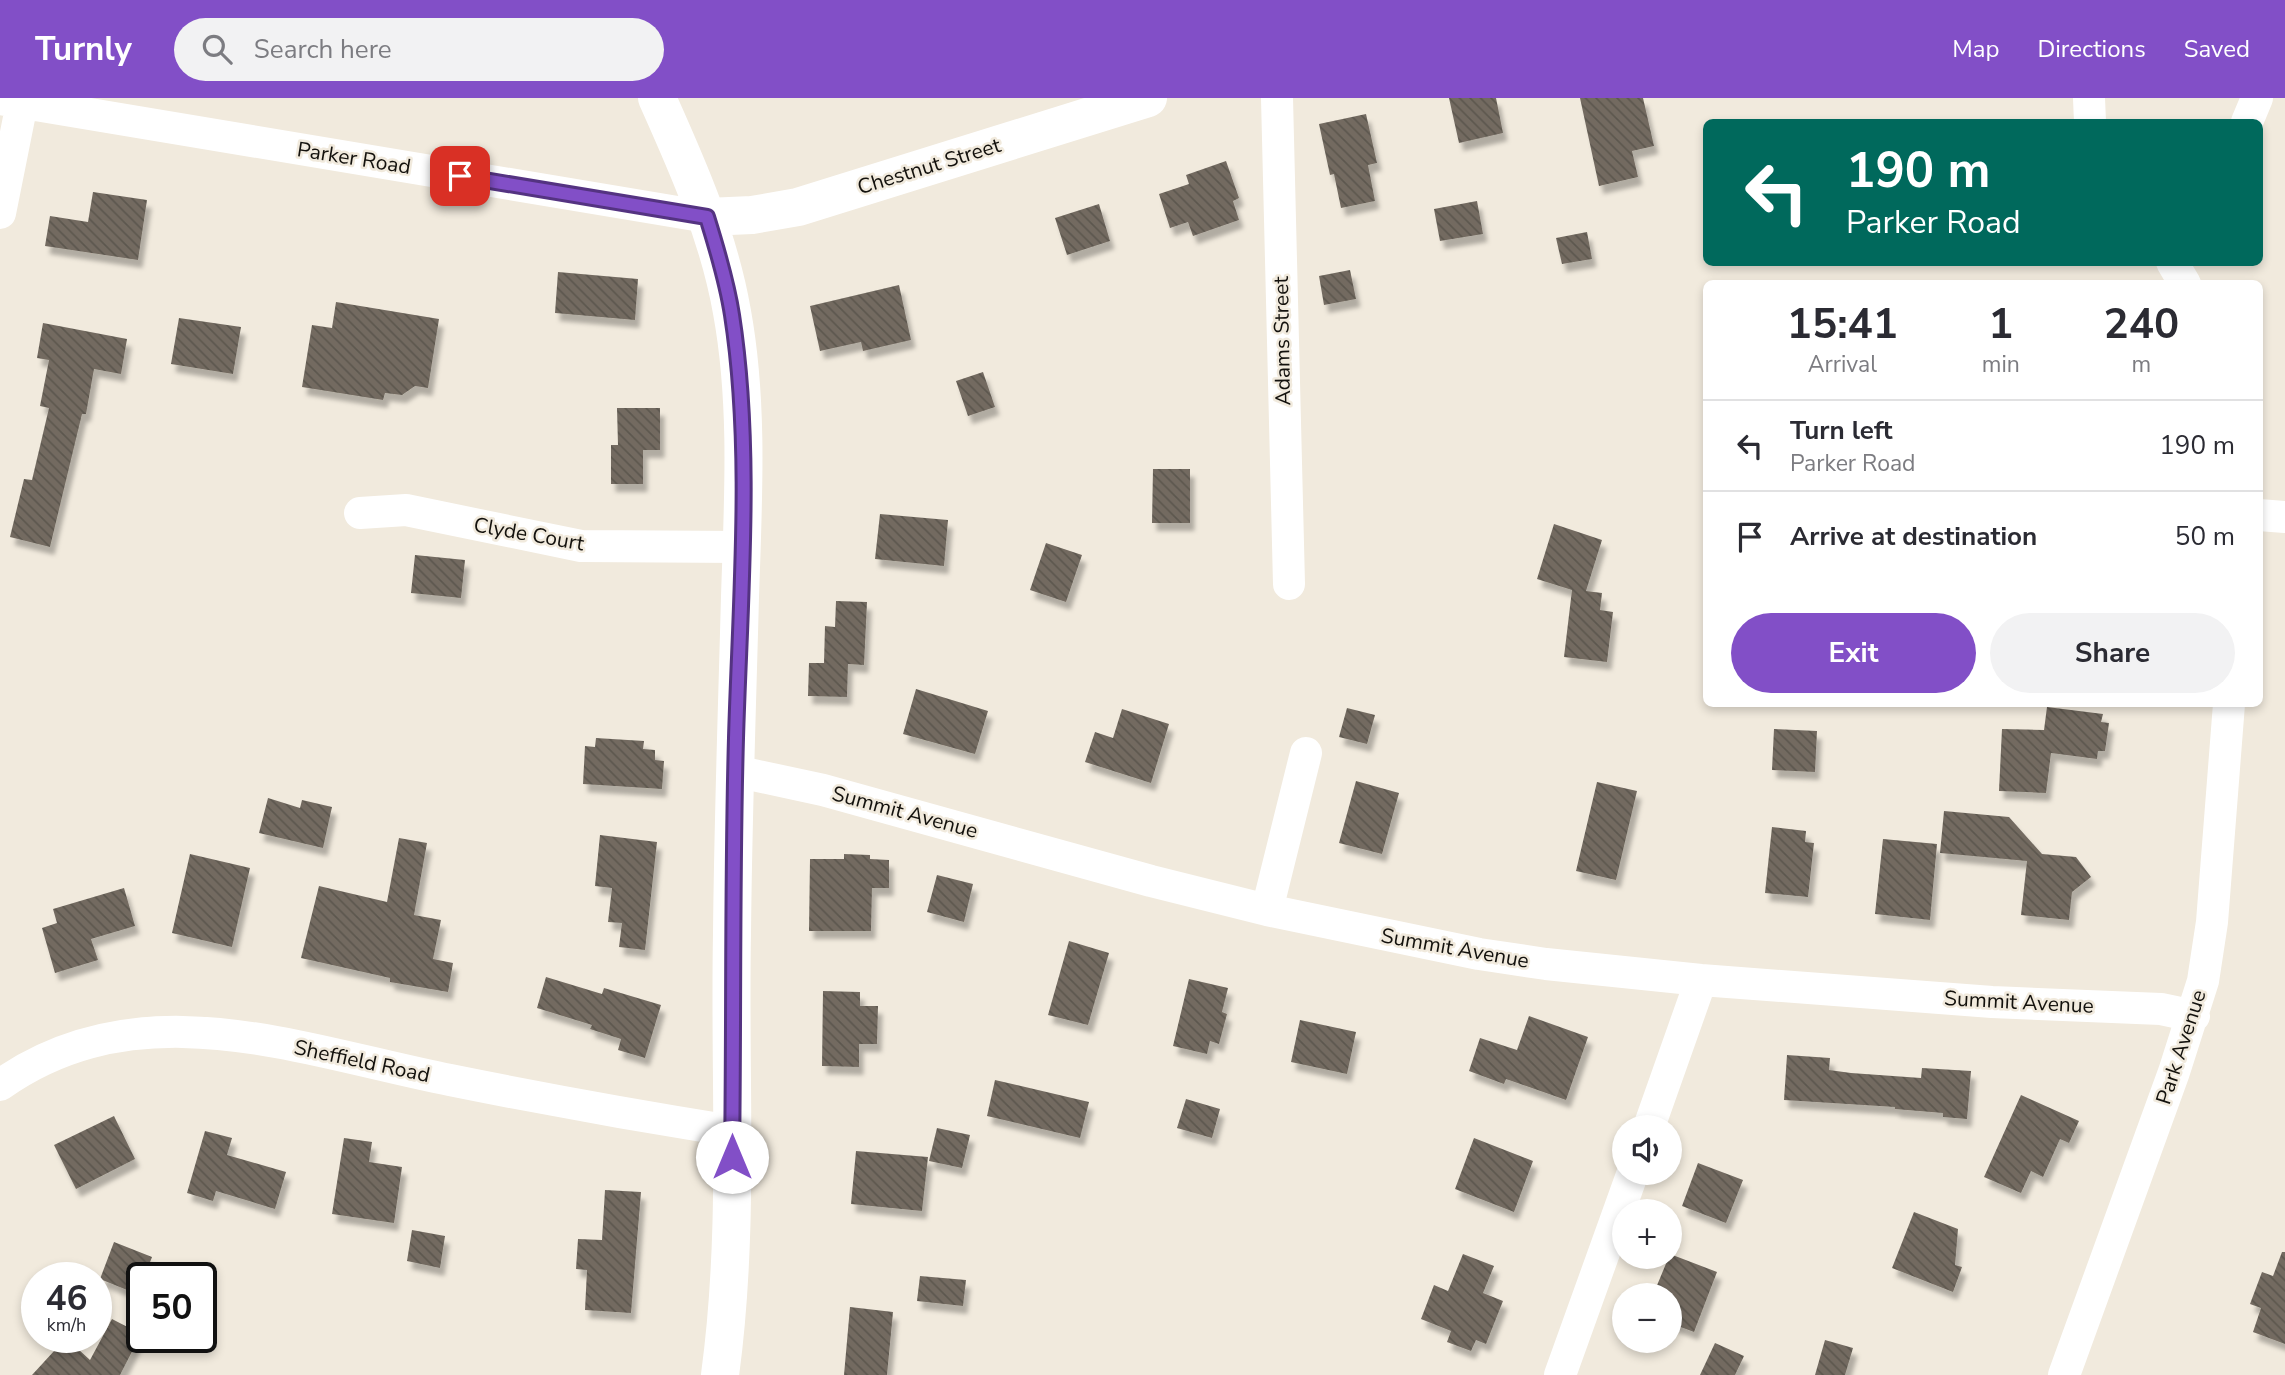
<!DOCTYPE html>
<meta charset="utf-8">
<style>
body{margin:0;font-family:"Nunito Sans",sans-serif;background:#f2f2f3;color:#2b2b33;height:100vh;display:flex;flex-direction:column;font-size:26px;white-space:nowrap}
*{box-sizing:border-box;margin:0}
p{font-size:23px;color:#7c7c81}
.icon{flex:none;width:38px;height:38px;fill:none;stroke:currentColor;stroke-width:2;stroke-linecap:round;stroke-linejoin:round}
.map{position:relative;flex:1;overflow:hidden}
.sheet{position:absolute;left:1703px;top:182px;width:560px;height:427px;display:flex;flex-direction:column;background:#fff;border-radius:10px;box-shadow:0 4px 10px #0003}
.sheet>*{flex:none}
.banner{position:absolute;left:1703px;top:21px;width:560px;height:147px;border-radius:10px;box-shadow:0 4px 10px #0003;background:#00695c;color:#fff;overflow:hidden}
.buttons{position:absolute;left:1612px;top:1017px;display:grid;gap:14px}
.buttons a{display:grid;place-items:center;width:70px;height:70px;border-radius:50%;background:#fff;box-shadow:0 4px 10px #0003;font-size:35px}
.speed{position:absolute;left:21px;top:1164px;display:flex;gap:14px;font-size:35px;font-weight:700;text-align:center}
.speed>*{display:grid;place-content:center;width:91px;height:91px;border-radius:50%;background:#fff;box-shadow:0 4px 10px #0003;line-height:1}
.speed small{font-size:18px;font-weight:400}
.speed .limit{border:4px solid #111;border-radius:10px;background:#fff;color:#111}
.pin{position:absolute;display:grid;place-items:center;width:60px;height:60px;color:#fff;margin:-30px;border-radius:14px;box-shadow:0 4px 10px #0006}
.me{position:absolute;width:77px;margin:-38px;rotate:0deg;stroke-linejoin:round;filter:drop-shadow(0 0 5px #0008)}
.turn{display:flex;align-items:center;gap:24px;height:147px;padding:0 28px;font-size:32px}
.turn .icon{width:91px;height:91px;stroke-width:2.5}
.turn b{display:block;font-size:49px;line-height:60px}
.eta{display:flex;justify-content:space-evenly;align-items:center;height:119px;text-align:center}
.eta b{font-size:42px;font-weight:700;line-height:49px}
.primary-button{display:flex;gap:14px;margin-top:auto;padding:14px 28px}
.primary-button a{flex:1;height:80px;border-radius:42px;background:#824fc7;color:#fff;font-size:28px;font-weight:700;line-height:80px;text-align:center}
.primary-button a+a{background:#f2f2f3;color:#2b2b33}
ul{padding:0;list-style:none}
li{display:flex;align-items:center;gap:21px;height:91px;padding:0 28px;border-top:2px solid #e1e1e2}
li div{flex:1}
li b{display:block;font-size:26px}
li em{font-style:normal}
header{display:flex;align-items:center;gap:42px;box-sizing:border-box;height:98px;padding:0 35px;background:#824fc7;color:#fff}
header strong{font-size:33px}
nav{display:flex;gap:38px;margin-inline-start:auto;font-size:24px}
.search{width:490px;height:63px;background:#f2f2f3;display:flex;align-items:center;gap:18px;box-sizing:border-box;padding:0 24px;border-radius:38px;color:#7c7c81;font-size:26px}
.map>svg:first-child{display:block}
</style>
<header>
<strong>Turnly</strong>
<div class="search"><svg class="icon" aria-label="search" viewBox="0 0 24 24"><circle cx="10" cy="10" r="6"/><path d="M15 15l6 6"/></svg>Search here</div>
<nav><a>Map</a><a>Directions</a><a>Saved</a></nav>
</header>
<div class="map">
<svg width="2285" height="1277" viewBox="0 0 2285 1277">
<defs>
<pattern id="building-back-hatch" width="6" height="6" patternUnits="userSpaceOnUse" patternTransform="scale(1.75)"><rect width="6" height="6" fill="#736b61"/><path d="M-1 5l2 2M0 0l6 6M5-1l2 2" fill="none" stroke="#5d574e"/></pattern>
<filter id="shadow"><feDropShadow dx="4.5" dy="8" stdDeviation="2" flood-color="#0004"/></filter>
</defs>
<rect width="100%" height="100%" fill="#f1eadd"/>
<path fill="url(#building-back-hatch)" filter="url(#shadow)" d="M 1449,0 L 1496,0 L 1503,35 L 1459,45 Z
M 1580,0 L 1643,0 L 1654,48 L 1632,53 L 1638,79 L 1599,88 Z
M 1366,16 L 1377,65 L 1368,67 L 1375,103 L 1341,110 L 1334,76 L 1330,77 L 1319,26 Z
M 1226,63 L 1239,100 L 1233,103 L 1239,122 L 1193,138 L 1188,124 L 1170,130 L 1159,96 L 1189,86 L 1186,77 Z
M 93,94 L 147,102 L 138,162 L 45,148 L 50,118 L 88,124 Z
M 1477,103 L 1483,136 L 1440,143 L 1434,111 Z
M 1099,106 L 1110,143 L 1067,157 L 1055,120 Z
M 1587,134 L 1592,161 L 1562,166 L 1556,140 Z
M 1350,172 L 1356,201 L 1324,207 L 1319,178 Z
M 558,174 L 638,181 L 635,222 L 555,215 Z
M 899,187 L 911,242 L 863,253 L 861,244 L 820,253 L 810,208 Z
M 336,204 L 439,221 L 428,290 L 415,288 L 402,297 L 385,295 L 383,302 L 302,289 L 312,227 L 332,230 Z
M 179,220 L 241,229 L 233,276 L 171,266 Z
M 43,225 L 127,241 L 121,276 L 94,271 L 86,316 L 82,316 L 50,449 L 10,439 L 24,381 L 32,382 L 49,310 L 40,308 L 49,262 L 37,260 Z
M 983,274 L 995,309 L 968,318 L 956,283 Z
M 617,310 L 660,310 L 660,352 L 643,352 L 643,386 L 611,386 L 611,347 L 618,347 Z
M 1153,371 L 1190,371 L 1190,425 L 1152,425 Z
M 880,416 L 948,422 L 944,468 L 875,461 Z
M 1554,426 L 1602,442 L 1586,493 L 1602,495 L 1600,512 L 1613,514 L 1607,564 L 1564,559 L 1572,492 L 1537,481 Z
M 1046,445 L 1082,457 L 1066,504 L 1030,492 Z
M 415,457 L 465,462 L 461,500 L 411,495 Z
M 836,503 L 867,504 L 864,567 L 848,566 L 847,599 L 808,598 L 809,565 L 824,565 L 825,528 L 835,529 Z
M 916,591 L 988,613 L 975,656 L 903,636 Z
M 2047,609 L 2103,616 L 2101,624 L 2109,625 L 2105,653 L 2098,653 L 2097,661 L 2051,655 L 2046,695 L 1999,693 L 2002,631 L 2044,632 Z
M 1347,610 L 1375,617 L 1367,646 L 1339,639 Z
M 1122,611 L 1169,626 L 1151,685 L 1085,664 L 1095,634 L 1113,640 Z
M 1774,631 L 1817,633 L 1815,674 L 1772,672 Z
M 596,640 L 644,643 L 643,651 L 655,652 L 655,662 L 664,663 L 662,691 L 583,686 L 585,648 L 595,649 Z
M 1356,683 L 1399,695 L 1382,756 L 1339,745 Z
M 1597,684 L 1637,693 L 1616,782 L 1576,773 Z
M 268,700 L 300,710 L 302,702 L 332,709 L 323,750 L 259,735 Z
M 1944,713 L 2009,719 L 2042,756 L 2076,759 L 2091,779 L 2072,794 L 2069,822 L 2021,817 L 2027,763 L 1940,755 Z
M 1772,729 L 1806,733 L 1805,744 L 1814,745 L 1808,799 L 1765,795 Z
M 600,737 L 657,744 L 645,852 L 619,849 L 622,825 L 608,824 L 612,790 L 595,788 Z
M 399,740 L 427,745 L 414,817 L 441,822 L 433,861 L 453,865 L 448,894 L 390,884 L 390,880 L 301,860 L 319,788 L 387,804 Z
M 1883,741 L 1937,746 L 1930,822 L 1875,816 Z
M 190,756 L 250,770 L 232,849 L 172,835 Z
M 844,756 L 870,757 L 870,761 L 889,762 L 889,790 L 872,790 L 871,833 L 809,833 L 810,761 L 844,761 Z
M 937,777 L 973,786 L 964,824 L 927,814 Z
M 124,790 L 135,828 L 91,841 L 98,862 L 55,875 L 42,830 L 57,825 L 53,811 Z
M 1069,843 L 1109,855 L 1088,927 L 1048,917 Z
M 546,879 L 602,896 L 604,890 L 661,907 L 645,960 L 618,952 L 621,941 L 590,931 L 592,927 L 537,910 Z
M 1189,881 L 1228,890 L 1222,914 L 1227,916 L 1219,946 L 1210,943 L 1207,956 L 1173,948 Z
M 823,893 L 860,894 L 860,908 L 878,908 L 877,946 L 859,946 L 859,969 L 822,968 Z
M 1529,918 L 1588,939 L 1566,1002 L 1506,981 L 1504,986 L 1469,973 L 1480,940 L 1517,952 Z
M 1300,922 L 1356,934 L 1347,976 L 1291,964 Z
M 1787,957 L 1830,960 L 1829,972 L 1851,975 L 1921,980 L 1922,970 L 1971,973 L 1967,1021 L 1943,1019 L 1943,1015 L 1895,1011 L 1895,1009 L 1784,1002 Z
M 995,982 L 1089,1004 L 1080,1040 L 987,1018 Z
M 2021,997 L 2079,1023 L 2069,1045 L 2060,1041 L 2043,1079 L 2031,1073 L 2021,1095 L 1984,1079 Z
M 1186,1001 L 1220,1011 L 1212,1040 L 1177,1030 Z
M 114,1018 L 135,1061 L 76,1091 L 54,1047 Z
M 937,1030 L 970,1037 L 962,1070 L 929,1063 Z
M 205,1033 L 232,1040 L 227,1057 L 286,1074 L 275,1111 L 216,1093 L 213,1103 L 187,1095 Z
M 344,1040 L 372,1044 L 369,1064 L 402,1069 L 394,1125 L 332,1116 Z
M 1474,1040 L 1533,1063 L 1514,1114 L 1455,1091 Z
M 856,1053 L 928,1059 L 922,1113 L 851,1106 Z
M 1698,1065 L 1743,1082 L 1726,1125 L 1682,1108 Z
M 605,1092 L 641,1094 L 631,1215 L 585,1212 L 587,1172 L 576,1171 L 578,1141 L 602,1142 Z
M 1914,1114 L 1958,1131 L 1955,1167 L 1962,1169 L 1953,1194 L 1892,1170 Z
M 412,1132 L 445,1138 L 440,1170 L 407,1163 Z
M 114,1144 L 152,1159 L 144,1180 L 142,1180 L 137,1196 L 100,1181 Z
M 2282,1154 L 2285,1154 L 2285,1246 L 2253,1234 L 2261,1210 L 2250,1206 L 2262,1174 L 2273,1178 Z
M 1463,1156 L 1494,1168 L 1483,1195 L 1503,1203 L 1486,1246 L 1476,1242 L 1471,1253 L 1447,1244 L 1451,1233 L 1421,1221 L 1434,1187 L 1448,1193 Z
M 1670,1156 L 1717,1174 L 1694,1234 L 1670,1225 L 1670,1197 L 1653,1197 Z
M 920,1178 L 966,1182 L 963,1208 L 917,1203 Z
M 850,1209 L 893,1214 L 887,1277 L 844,1277 Z
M 112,1221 L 141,1236 L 120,1277 L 32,1277 L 66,1240 L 90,1262 Z
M 1825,1242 L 1853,1250 L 1845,1277 L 1815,1277 Z
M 1715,1245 L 1744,1258 L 1735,1277 L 1700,1277 Z"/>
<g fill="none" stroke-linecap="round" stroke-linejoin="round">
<path stroke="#fff" stroke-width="32" d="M 1277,0 L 1289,486
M 2089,0 L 2090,24
M 0,1 L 707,119
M 2247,24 L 2257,0
M 0,115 L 22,5
M 2172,164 L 2185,186
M 360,415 L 406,412 L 581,448 L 742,449
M 2259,417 L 2285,419
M 735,673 L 823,692 L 1151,783 L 1267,812 L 1479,856 L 1546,866 L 1701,882 L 1992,904 L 2161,911 L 2194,918
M 1267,812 L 1306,655
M 0,987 C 140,888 299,952 450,982 C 544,1001 638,1018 732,1033
M 1649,1029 L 1701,882
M 1560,1277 L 1633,1074
M 2064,1277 L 2174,974 L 2203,883 L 2212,824 L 2229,606"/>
<path stroke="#fff" stroke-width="38" d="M 657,0 C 688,69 719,139 732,214 C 749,307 743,405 740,499 C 737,611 733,724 732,836 C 729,983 740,1131 720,1277
M 707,119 L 752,117 L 798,109 L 1148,0"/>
</g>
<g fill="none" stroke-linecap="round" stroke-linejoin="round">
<defs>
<path id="route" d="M 460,78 L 707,119 C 717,151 727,184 732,217 C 753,352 740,503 736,640 C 732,780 734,919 732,1059"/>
</defs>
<use href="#route" stroke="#543381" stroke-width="18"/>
<use href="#route" stroke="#824fc7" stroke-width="12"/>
</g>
<g text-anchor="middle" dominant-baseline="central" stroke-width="5" stroke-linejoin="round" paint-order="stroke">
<g font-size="21" fill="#13110d" stroke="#f1eadd">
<text transform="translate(354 60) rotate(9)">Parker Road</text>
<text transform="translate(929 68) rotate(-17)">Chestnut Street</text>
<text transform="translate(1282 243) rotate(-91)">Adams Street</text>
<text transform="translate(529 436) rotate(10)">Clyde Court</text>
<text transform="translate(905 714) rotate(15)">Summit Avenue</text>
<text transform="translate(1455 850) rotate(10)">Summit Avenue</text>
<text transform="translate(2019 904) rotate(3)">Summit Avenue</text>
<text transform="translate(2181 949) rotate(-72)">Park Avenue</text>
<text transform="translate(362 963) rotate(12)">Sheffield Road</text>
</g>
</g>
</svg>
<div class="buttons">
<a><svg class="icon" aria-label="sound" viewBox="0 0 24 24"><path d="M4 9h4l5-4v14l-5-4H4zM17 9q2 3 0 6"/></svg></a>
<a>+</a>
<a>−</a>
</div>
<div class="speed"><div>46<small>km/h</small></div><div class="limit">50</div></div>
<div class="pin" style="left:460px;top:78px;background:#d93025"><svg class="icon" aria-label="arrive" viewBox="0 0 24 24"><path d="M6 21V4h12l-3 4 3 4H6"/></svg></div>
<svg class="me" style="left:732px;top:1059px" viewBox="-20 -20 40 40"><circle r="19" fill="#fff"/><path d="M0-13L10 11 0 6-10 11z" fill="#824fc7"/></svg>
<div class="banner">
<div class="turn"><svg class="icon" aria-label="left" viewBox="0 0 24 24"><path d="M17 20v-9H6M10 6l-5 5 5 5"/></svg><div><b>190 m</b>Parker Road</div></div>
</div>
<section class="sheet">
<div class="eta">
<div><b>15:41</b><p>Arrival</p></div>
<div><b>1</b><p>min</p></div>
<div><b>240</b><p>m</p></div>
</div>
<ul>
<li><svg class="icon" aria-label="left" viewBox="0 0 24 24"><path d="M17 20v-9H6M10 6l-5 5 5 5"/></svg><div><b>Turn left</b><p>Parker Road</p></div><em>190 m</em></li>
<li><svg class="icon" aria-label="arrive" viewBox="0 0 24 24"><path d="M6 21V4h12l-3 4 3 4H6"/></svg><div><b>Arrive at destination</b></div><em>50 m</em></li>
</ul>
<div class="primary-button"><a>Exit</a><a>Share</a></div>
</section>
</div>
